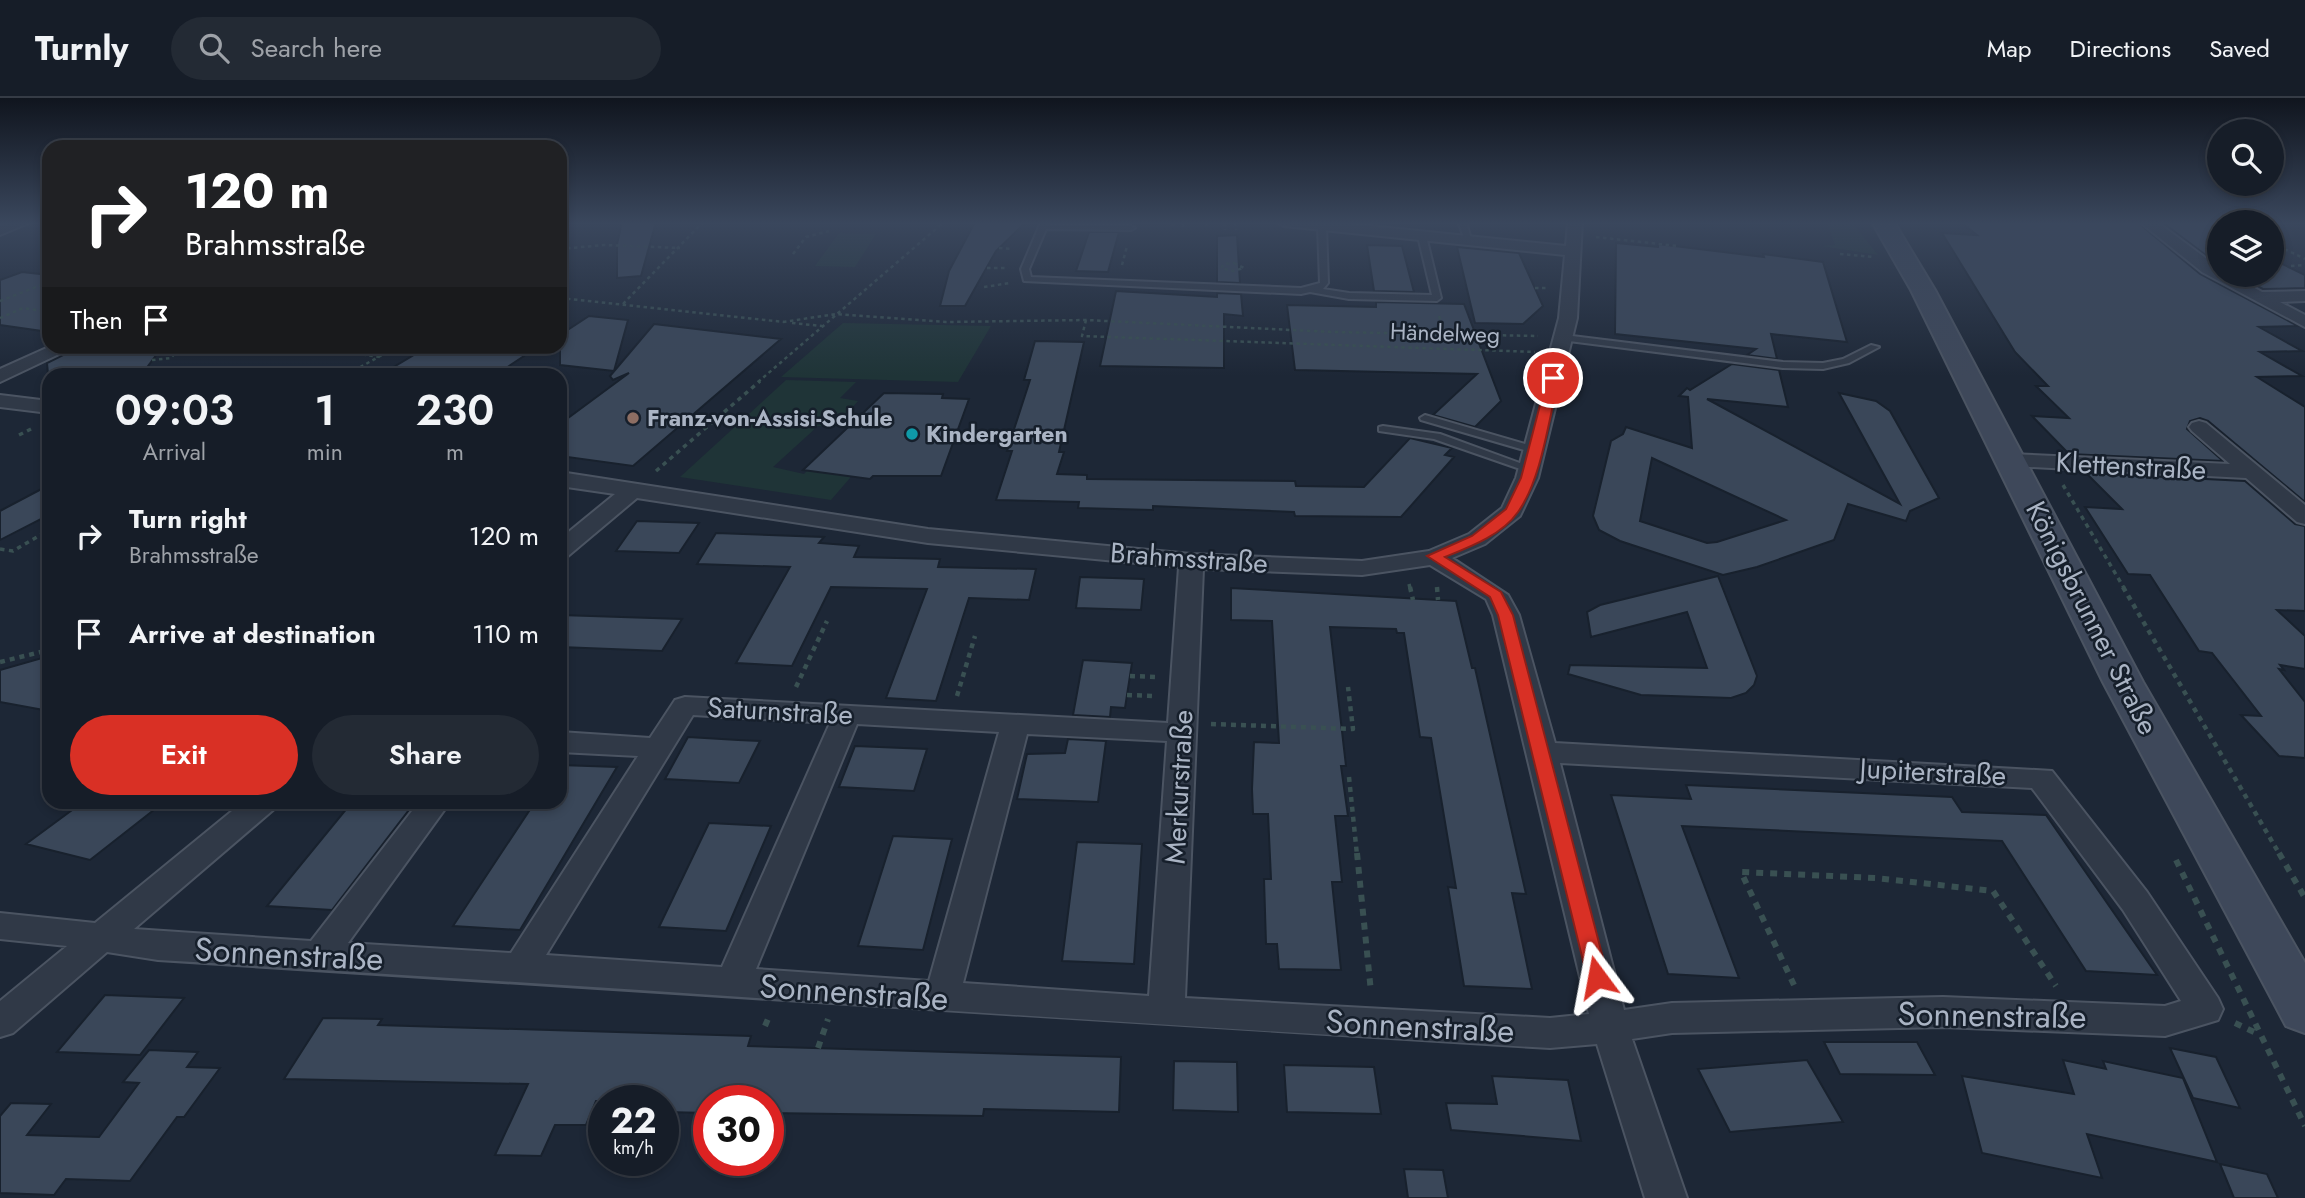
<!DOCTYPE html>
<meta charset="utf-8">
<style>
body{margin:0;font-family:Jost,sans-serif;background:#232a34;color:#f1f3f6;height:100vh;display:flex;flex-direction:column;font-size:26px;white-space:nowrap}
*{box-sizing:border-box;margin:0}
p{font-size:23px;color:#9ea2a8}
.icon{flex:none;width:38px;height:38px;fill:none;stroke:currentColor;stroke-width:2;stroke-linecap:round;stroke-linejoin:round}
.map{position:relative;flex:1;overflow:hidden}
.panel{position:absolute;left:42px;top:270px;width:525px;height:441px;display:flex;flex-direction:column;background:#161d28;border-radius:21px;box-shadow:0 4px 10px #0003,0 0 0 2px #353b45}
.panel>*{flex:none}
.guide{position:absolute;left:42px;top:42px;width:525px;height:214px;border-radius:21px;box-shadow:0 4px 10px #0003,0 0 0 2px #353b45;background:#202124;color:#fff;overflow:hidden}
.tools{position:absolute;left:2207px;top:21px;display:grid;gap:14px}
.tools a{display:grid;place-items:center;width:77px;height:77px;border-radius:50%;background:#161d28;box-shadow:0 4px 10px #0003,0 0 0 2px #353b45;font-size:35px}
.speed{position:absolute;left:588px;top:987px;display:flex;gap:14px;font-size:35px;font-weight:700;text-align:center}
.speed>*{display:grid;place-content:center;width:91px;height:91px;border-radius:50%;background:#161d28;box-shadow:0 4px 10px #0003,0 0 0 2px #353b45;line-height:1}
.speed small{font-size:18px;font-weight:400}
.speed .limit{border:10px solid #d22;background:#fff;color:#111}
.pin{position:absolute;display:grid;place-items:center;width:60px;height:60px;color:#fff;margin:-30px;border:4px solid #fff;border-radius:50%;box-shadow:0 2px 7px #0007}
.me{position:absolute;width:77px;margin:-38px;rotate:347deg;stroke-linejoin:round;filter:drop-shadow(0 0 5px #0008)}
.turn{display:flex;align-items:center;gap:24px;height:147px;padding:0 28px;font-size:32px}
.turn .icon{width:91px;height:91px;stroke-width:2.5}
.turn b{display:block;font-size:49px;line-height:60px}
.then{display:flex;align-items:center;height:66px;padding:0 28px;background:#0003;gap:14px;font-size:26px}
.eta{display:flex;justify-content:space-evenly;align-items:center;height:119px;text-align:center}
.eta b{font-size:42px;font-weight:600;line-height:49px}
.button{display:flex;gap:14px;margin-top:auto;padding:14px 28px}
.button a{flex:1;height:80px;border-radius:42px;background:#d93025;color:#fff;font-size:28px;font-weight:600;line-height:80px;text-align:center}
.button a+a{background:#232a34;color:#f1f3f6}
ul{padding:0;list-style:none}
li{display:flex;align-items:center;gap:21px;height:98px;padding:0 28px}
li div{flex:1}
li b{display:block;font-size:26px}
li em{font-style:normal}
header{display:flex;align-items:center;gap:42px;box-sizing:border-box;height:98px;padding:0 35px;background:#161d28;border-bottom:2px solid #353b45}
header strong{font-size:33px}
nav{display:flex;gap:38px;margin-inline-start:auto;font-size:24px}
.search{width:490px;height:63px;background:#232a34;display:flex;align-items:center;gap:18px;box-sizing:border-box;padding:0 24px;border-radius:38px;color:#9ea2a8;font-size:26px}
.map>svg:first-child{display:block}
</style>
<header>
<strong>Turnly</strong>
<div class="search"><svg class="icon" aria-label="search" viewBox="0 0 24 24"><circle cx="10" cy="10" r="6"/><path d="M15 15l6 6"/></svg>Search here</div>
<nav><a>Map</a><a>Directions</a><a>Saved</a></nav>
</header>
<div class="map">
<svg width="2305" height="1100" viewBox="0 0 2305 1100">
<rect width="100%" height="100%" fill="#1d2736"/>
<path fill="#1f3437" d="M 1827,124 L 1852,124 L 1878,157 L 1821,148 L 1835,147 Z
M 839,135 L 876,136 L 855,169 L 815,168 Z
M 843,225 L 991,228 L 958,284 L 781,279 Z
M 786,282 L 856,284 L 840,300 L 858,303 L 835,329 L 818,328 L 773,369 L 804,376 L 812,368 L 850,373 L 850,380 L 831,402 L 680,379 Z"/>
<path fill="#3a4759" stroke="#18212d" stroke-width="2" fill-rule="evenodd" d="M 622,124 L 656,124 L 641,178 L 617,180 L 617,146 Z
M 975,124 L 1026,124 L 996,153 L 965,208 L 940,208 L 949,173 Z
M 1961,124 L 2137,124 L 2200,176 L 2298,228 L 2259,229 L 2302,253 L 2260,254 L 2302,278 L 2257,279 L 2305,309 L 2305,404 L 2208,323 L 2200,320 L 2190,323 L 2187,331 L 2223,363 L 2069,356 L 2032,318 L 2069,320 L 2036,288 L 2048,288 L 2015,254 L 1942,135 L 1977,137 Z
M 2162,124 L 2219,124 L 2219,167 Z
M 1089,134 L 1119,134 L 1108,174 L 1076,173 Z
M 1237,137 L 1240,185 L 1217,184 L 1217,138 Z
M 1616,145 L 1658,149 L 1658,146 L 1764,159 L 1763,156 L 1823,164 L 1847,244 L 1771,236 L 1777,261 L 1747,257 L 1756,251 L 1615,236 Z
M 1367,147 L 1402,148 L 1414,194 L 1374,193 Z
M 1457,149 L 1519,155 L 1543,208 L 1523,226 L 1475,225 Z
M 2272,161 L 2305,177 L 2305,190 L 2263,191 L 2236,177 L 2272,177 Z
M 22,174 L 49,177 L 49,234 L 0,227 L 0,182 Z
M 1116,193 L 1217,199 L 1217,195 L 1241,196 L 1243,218 L 1224,216 L 1224,270 L 1100,268 Z
M 1376,204 L 1464,206 L 1501,303 L 1475,329 L 1433,317 L 1477,276 L 1295,272 L 1287,207 L 1376,209 Z
M 589,218 L 628,222 L 614,273 L 560,267 L 560,237 Z
M 654,226 L 781,241 L 633,368 L 560,358 L 560,326 L 629,275 L 613,282 L 610,278 Z
M 1035,243 L 1084,244 L 1059,354 L 1064,354 L 1057,376 L 1087,377 L 1087,381 L 1295,383 L 1296,388 L 1364,389 L 1410,340 L 1452,350 L 1445,357 L 1454,359 L 1401,419 L 1295,418 L 1294,414 L 1153,408 L 1153,412 L 1078,410 L 1079,404 L 996,402 L 1012,353 L 1007,353 L 1030,282 L 1024,282 Z
M 143,248 L 163,248 L 142,276 L 48,276 L 47,265 L 65,256 Z
M 429,248 L 539,248 L 497,276 L 382,276 Z
M 1732,266 L 1779,272 L 1788,309 L 1707,301 L 1900,406 L 1839,295 L 1876,303 L 1890,313 L 1939,400 L 1910,413 L 1906,423 L 1848,406 L 1834,442 L 1757,469 L 1723,477 L 1620,443 L 1599,432 L 1593,418 L 1611,343 L 1623,336 L 1626,329 L 1692,350 L 1688,299 L 1679,298 L 1687,290 L 1690,292 ZM 1652,360 L 1786,422 L 1717,444 L 1707,445 L 1640,423 Z
M 884,295 L 943,296 L 942,300 L 969,301 L 941,378 L 873,378 L 870,381 L 803,372 Z
M 2086,375 L 2245,383 L 2295,426 L 2305,428 L 2305,513 L 2277,512 L 2305,538 L 2305,571 L 2280,567 L 2284,572 L 2279,571 L 2305,604 L 2305,660 L 2279,658 L 2241,617 L 2261,618 L 2212,555 L 2199,553 L 2150,477 L 2128,476 L 2085,409 L 2122,411 Z
M 49,387 L 49,417 L 0,442 L 0,413 Z
M 637,423 L 699,425 L 679,455 L 616,453 Z
M 716,435 L 824,439 L 819,445 L 859,448 L 854,459 L 940,461 L 938,469 L 1036,471 L 1029,502 L 969,500 L 936,603 L 886,600 L 927,491 L 831,489 L 792,568 L 736,565 L 790,469 L 697,466 Z
M 1718,478 L 1757,578 L 1754,587 L 1746,595 L 1731,600 L 1641,597 L 1568,576 L 1570,567 L 1707,570 L 1687,514 L 1591,539 L 1587,514 L 1600,507 Z
M 1080,479 L 1144,481 L 1141,512 L 1076,510 Z
M 1231,490 L 1456,503 L 1472,570 L 1475,570 L 1526,796 L 1512,795 L 1532,891 L 1464,888 L 1448,789 L 1456,790 L 1431,640 L 1420,639 L 1404,535 L 1397,535 L 1396,531 L 1330,529 L 1346,668 L 1341,668 L 1348,718 L 1335,718 L 1342,784 L 1332,784 L 1341,872 L 1279,871 L 1277,846 L 1266,846 L 1264,781 L 1271,781 L 1268,716 L 1253,716 L 1252,691 L 1254,644 L 1279,645 L 1272,523 L 1231,522 Z
M 560,517 L 682,521 L 662,553 L 560,549 Z
M 49,558 L 49,613 L 0,604 L 0,572 Z
M 1083,562 L 1132,565 L 1125,610 L 1111,609 L 1110,619 L 1073,617 Z
M 688,639 L 738,642 L 760,643 L 739,685 L 665,681 Z
M 1068,641 L 1106,643 L 1098,704 L 1017,701 L 1027,656 L 1065,655 Z
M 855,648 L 927,651 L 914,693 L 839,689 Z
M 560,667 L 617,669 L 520,832 L 453,828 L 535,704 L 560,704 Z
M 1686,687 L 1952,699 L 1962,714 L 2046,717 L 2157,877 L 2086,873 L 2002,743 L 1682,728 L 1739,880 L 1668,876 L 1611,697 L 1691,701 Z
M 83,704 L 164,704 L 90,762 L 26,746 Z
M 352,704 L 415,704 L 332,812 L 267,808 Z
M 709,725 L 771,728 L 726,833 L 659,829 Z
M 893,738 L 952,741 L 923,852 L 858,848 Z
M 1077,744 L 1142,746 L 1134,866 L 1062,863 Z
M 105,897 L 184,900 L 140,957 L 57,954 Z
M 323,920 L 382,921 L 378,927 L 751,938 L 748,948 L 1121,959 L 1119,1014 L 984,1011 L 983,1018 L 768,1015 L 768,1003 L 709,1003 L 709,1015 L 663,1014 L 663,1003 L 596,1003 L 586,1027 L 555,1027 L 541,1058 L 495,1057 L 528,986 L 284,981 Z
M 1824,944 L 1917,944 L 1935,977 L 1840,976 Z
M 2170,950 L 2216,959 L 2240,1010 L 2193,1000 Z
M 149,952 L 198,954 L 187,969 L 220,970 L 184,1019 L 177,1019 L 130,1083 L 66,1081 L 54,1097 L 0,1095 L 0,1018 L 11,1005 L 51,1006 L 27,1037 L 99,1039 L 139,985 L 123,984 Z
M 1807,962 L 1843,1024 L 1730,1034 L 1698,971 Z
M 2063,962 L 2106,971 L 2103,963 L 2183,980 L 2217,1064 L 2087,1036 L 2102,1080 L 1982,1055 L 1962,978 L 2074,996 Z
M 1174,963 L 1237,964 L 1238,1014 L 1173,1012 Z
M 1284,967 L 1374,969 L 1381,1016 L 1287,1014 Z
M 1492,978 L 1568,982 L 1581,1043 L 1451,1032 L 1446,1005 L 1497,1006 Z
M 2220,1066 L 2267,1076 L 2278,1100 L 2234,1100 Z
M 1404,1071 L 1443,1072 L 1448,1100 L 1408,1100 Z"/>
<g fill="none" stroke-linecap="round" stroke-linejoin="round">
<defs>
<path id="lane" d="M 1041,124 L 1049,124 L 1048,127 L 1131,128 L 1135,130 L 1131,132 L 1046,131 L 1029,171 L 1031,179 L 1301,190 L 1320,185 L 1318,128 L 1322,126 L 1326,128 L 1328,185 L 1323,191 L 1349,195 L 1432,197 L 1418,138 L 1422,136 L 1426,138 L 1441,200 L 1437,203 L 1349,201 L 1310,194 L 1301,196 L 1024,183 L 1021,171 Z
M 1458,124 L 1466,124 L 1472,144 L 1466,144 Z
M 1564,237 L 1783,264 L 1823,265 L 1843,261 L 1871,247 L 1879,249 L 1849,265 L 1823,271 L 1783,270 L 1561,242 L 1561,238 Z
M 1425,317 L 1539,350 L 1541,352 L 1535,355 L 1531,354 L 1421,322 L 1420,320 Z
M 1383,328 L 1440,336 L 1536,371 L 1530,374 L 1526,373 L 1434,341 L 1379,333 L 1379,329 Z"/>
<path id="street" d="M 10,124 L 31,124 L 0,137 L 0,128 Z
M 1277,124 L 1331,124 L 1566,148 L 1568,124 L 1582,124 L 1577,220 L 1538,380 L 1520,418 L 1485,446 L 1452,460 L 1508,497 L 1519,517 L 1555,645 L 2052,673 L 2147,794 L 2218,900 L 2223,911 L 2218,922 L 2165,938 L 1943,929 L 1672,935 L 1632,941 L 1687,1100 L 1645,1100 L 1597,946 L 1550,950 C 1085,924 623,889 158,862 L 107,854 L 13,935 L 0,939 L 0,903 L 67,848 L 0,841 L 0,815 L 95,825 L 243,704 L 277,704 L 273,712 L 134,831 L 311,843 L 419,704 L 450,704 L 348,845 L 511,855 L 638,658 L 560,654 L 560,634 L 650,640 L 675,602 L 685,599 L 1168,625 L 1179,469 L 928,445 L 637,400 L 568,458 L 560,460 L 560,441 L 615,396 L 560,388 L 560,374 L 928,431 L 1191,456 L 1362,463 L 1429,453 L 1469,436 L 1502,410 L 1516,380 L 1559,220 L 1565,157 L 1284,128 ZM 1430,467 L 1486,501 L 1493,517 L 1589,916 L 1550,920 L 1185,900 L 1203,471 L 1362,477 ZM 693,617 L 830,625 L 722,869 L 546,857 ZM 857,626 L 999,634 L 929,883 L 756,871 ZM 1027,636 L 1167,643 L 1149,898 L 963,885 ZM 1560,665 L 2032,690 L 2123,812 L 2181,903 L 2165,908 L 1943,899 L 1672,905 L 1624,912 Z
M 2140,124 L 2157,124 L 2219,170 L 2219,177 L 2231,177 L 2262,194 L 2305,193 L 2305,203 L 2280,204 L 2305,217 L 2305,229 L 2202,174 Z
M 51,248 L 76,248 L 0,284 L 0,271 Z
M 0,297 L 49,303 L 49,315 L 0,309 Z
M 2199,323 L 2206,325 L 2305,407 L 2305,426 L 2297,424 L 2246,380 L 2010,368 L 1999,362 L 2010,356 L 2230,366 L 2192,333 L 2189,329 L 2192,325 Z"/>
<path id="secondary" d="M 1872,124 L 1894,124 L 1935,192 L 2143,584 L 2305,865 L 2305,935 L 2286,928 L 2103,584 L 1911,192 Z"/>
</defs>
<use href="#lane" stroke="#4b5462" stroke-width="4"/>
<use href="#street" stroke="#4b5462" stroke-width="4"/>
<use href="#secondary" stroke="#4b5462" stroke-width="4"/>
<path stroke="#395052" stroke-width="2.5" stroke-dasharray="3.5 3.5" stroke-linecap="butt" d="M 1173,124 L 1173,128
M 1206,124 L 1206,129
M 1225,124 L 1225,132
M 1235,124 L 1236,132
M 1183,129 L 1184,124
M 44,138 L 49,136
M 1596,139 L 1678,148
M 2272,145 L 2305,161
M 999,150 L 1012,151
M 560,151 L 604,147 L 680,150
M 793,156 L 806,139 L 829,133
M 1840,156 L 1874,159
M 1234,165 L 1244,170 L 1233,173 L 1221,170 L 1224,166 Z
M 1122,167 L 1127,148
M 2291,168 L 2305,167
M 987,170 L 1007,170
M 984,189 L 1010,185
M 1535,190 L 1548,190
M 560,200 L 784,224
M 0,203 L 49,184
M 623,206 L 703,124
M 1439,218 L 1445,236
M 0,220 L 23,210 L 49,214
M 1086,222 L 1082,238 L 1535,254
M 783,224 L 836,216 L 946,224 L 1086,222 L 1333,234 L 1538,238
M 792,225 L 822,228
M 300,248 L 380,259
M 152,262 L 171,260 L 181,248
M 348,276 L 398,248
M 758,284 L 944,124"/>
<path stroke="#395052" stroke-width="3.5" stroke-dasharray="4.5 4.5" stroke-linecap="butt" d="M 19,337 L 31,331
M 656,373 L 760,283
M 2063,387 L 2124,490
M 0,451 L 13,453 L 49,432
M 1409,486 L 1410,490"/>
<path stroke="#395052" stroke-width="4.5" stroke-dasharray="5 5" stroke-linecap="butt" d="M 1410,489 L 1413,502
M 1437,489 L 1438,502
M 2123,489 L 2280,757
M 0,564 L 49,552
M 1130,578 L 1157,579
M 796,589 L 827,523
M 1127,597 L 1154,598
M 957,598 L 975,538
M 1211,626 L 1353,631 L 1348,589
M 1349,679 L 1357,757"/>
<path stroke="#395052" stroke-width="6" stroke-dasharray="7 7" stroke-linecap="butt" d="M 1357,755 L 1371,894
M 2279,755 L 2305,800
M 2176,762 L 2305,1028
M 1794,887 L 1741,774 L 1876,780 L 1993,793 L 2056,888
M 2235,925 L 2258,936
M 765,928 L 770,916
M 818,950 L 828,921"/>
<use href="#lane" fill="#303947" fill-rule="evenodd"/>
<use href="#street" fill="#303947" fill-rule="evenodd"/>
<use href="#secondary" fill="#3e485a" fill-rule="evenodd"/>
</g>
<linearGradient id="sky" x2="0" y2="1"><stop stop-color="#10151e"/><stop offset="0.45" stop-color="#3a475d"/><stop offset="1" stop-color="#3a475d" stop-opacity="0"/></linearGradient>
<rect width="2305" height="278" fill="url(#sky)"/>
<path fill="#d93025" stroke="#8d1f18" stroke-width="2" d="M 1553,276 L 1559,280 C 1549,319 1542,381 1518,414 C 1502,437 1470,449 1445,459 L 1501,494 L 1513,517 L 1608,879 L 1605,885 L 1597,888 L 1590,885 L 1587,879 L 1498,517 L 1490,499 L 1427,458 L 1472,438 L 1506,411 L 1521,380 L 1547,280 Z"/>
<circle fill="#8d6e63" stroke="#161f2b" stroke-width="2.5" cx="633" cy="320" r="7"/>
<circle fill="#0f9aa8" stroke="#161f2b" stroke-width="2.5" cx="912" cy="336" r="7"/>
<g text-anchor="middle" dominant-baseline="central" stroke-width="5" stroke-linejoin="round" paint-order="stroke">
<g font-size="23" fill="#aab4c4" stroke="#161f2b">
<text transform="translate(1445 235) rotate(2)">Händelweg</text>
</g>
<g font-size="23" font-weight="bold" fill="#aab4c4" stroke="#161f2b" text-anchor="start">
<text x="647" y="320">Franz-von-Assisi-Schule</text>
<text x="926" y="336">Kindergarten</text>
</g>
<g font-size="28" fill="#aab4c4" stroke="#161f2b">
<text transform="translate(2131 368) rotate(3)">Klettenstraße</text>
<text transform="translate(1189 460) rotate(4)">Brahmsstraße</text>
<text transform="translate(2092 520) rotate(63)">Königsbrunner Straße</text>
<text transform="translate(780 613) rotate(3)">Saturnstraße</text>
<text transform="translate(1933 674) rotate(3)">Jupiterstraße</text>
<text transform="translate(1179 689) rotate(-87)">Merkurstraße</text>
</g>
<g font-size="33" fill="#aab4c4" stroke="#161f2b">
<text transform="translate(289 856) rotate(3)">Sonnenstraße</text>
<text transform="translate(854 894) rotate(4)">Sonnenstraße</text>
<text transform="translate(1992 917) rotate(1)">Sonnenstraße</text>
<text transform="translate(1420 928) rotate(3)">Sonnenstraße</text>
</g>
</g>
</svg>
<div class="tools">
<a><svg class="icon" aria-label="search" viewBox="0 0 24 24"><circle cx="10" cy="10" r="6"/><path d="M15 15l6 6"/></svg></a>
<a><svg class="icon" aria-label="layers" viewBox="0 0 24 24"><path d="M12 4l9 5-9 5-9-5zM3 14l9 5 9-5"/></svg></a>
</div>
<div class="speed"><div>22<small>km/h</small></div><div class="limit">30</div></div>
<div class="pin" style="left:1553px;top:280px;background:#d93025"><svg class="icon" aria-label="arrive" viewBox="0 0 24 24"><path d="M6 21V4h12l-3 4 3 4H6"/></svg></div>
<svg class="me" style="left:1597px;top:879px" viewBox="-20 -20 40 40"><path d="M0-17L14 15 0 8-14 15z" fill="#d93025" stroke="#fff" stroke-width="4"/></svg>
<div class="guide">
<div class="turn"><svg class="icon" aria-label="right" viewBox="0 0 24 24"><path d="M7 20v-9h11M14 6l5 5-5 5"/></svg><div><b>120 m</b>Brahmsstraße</div></div>
<div class="then">Then<svg class="icon" aria-label="arrive" viewBox="0 0 24 24"><path d="M6 21V4h12l-3 4 3 4H6"/></svg></div>
</div>
<section class="panel">
<div class="eta">
<div><b>09:03</b><p>Arrival</p></div>
<div><b>1</b><p>min</p></div>
<div><b>230</b><p>m</p></div>
</div>
<ul>
<li><svg class="icon" aria-label="right" viewBox="0 0 24 24"><path d="M7 20v-9h11M14 6l5 5-5 5"/></svg><div><b>Turn right</b><p>Brahmsstraße</p></div><em>120 m</em></li>
<li><svg class="icon" aria-label="arrive" viewBox="0 0 24 24"><path d="M6 21V4h12l-3 4 3 4H6"/></svg><div><b>Arrive at destination</b></div><em>110 m</em></li>
</ul>
<div class="button"><a>Exit</a><a>Share</a></div>
</section>
</div>
